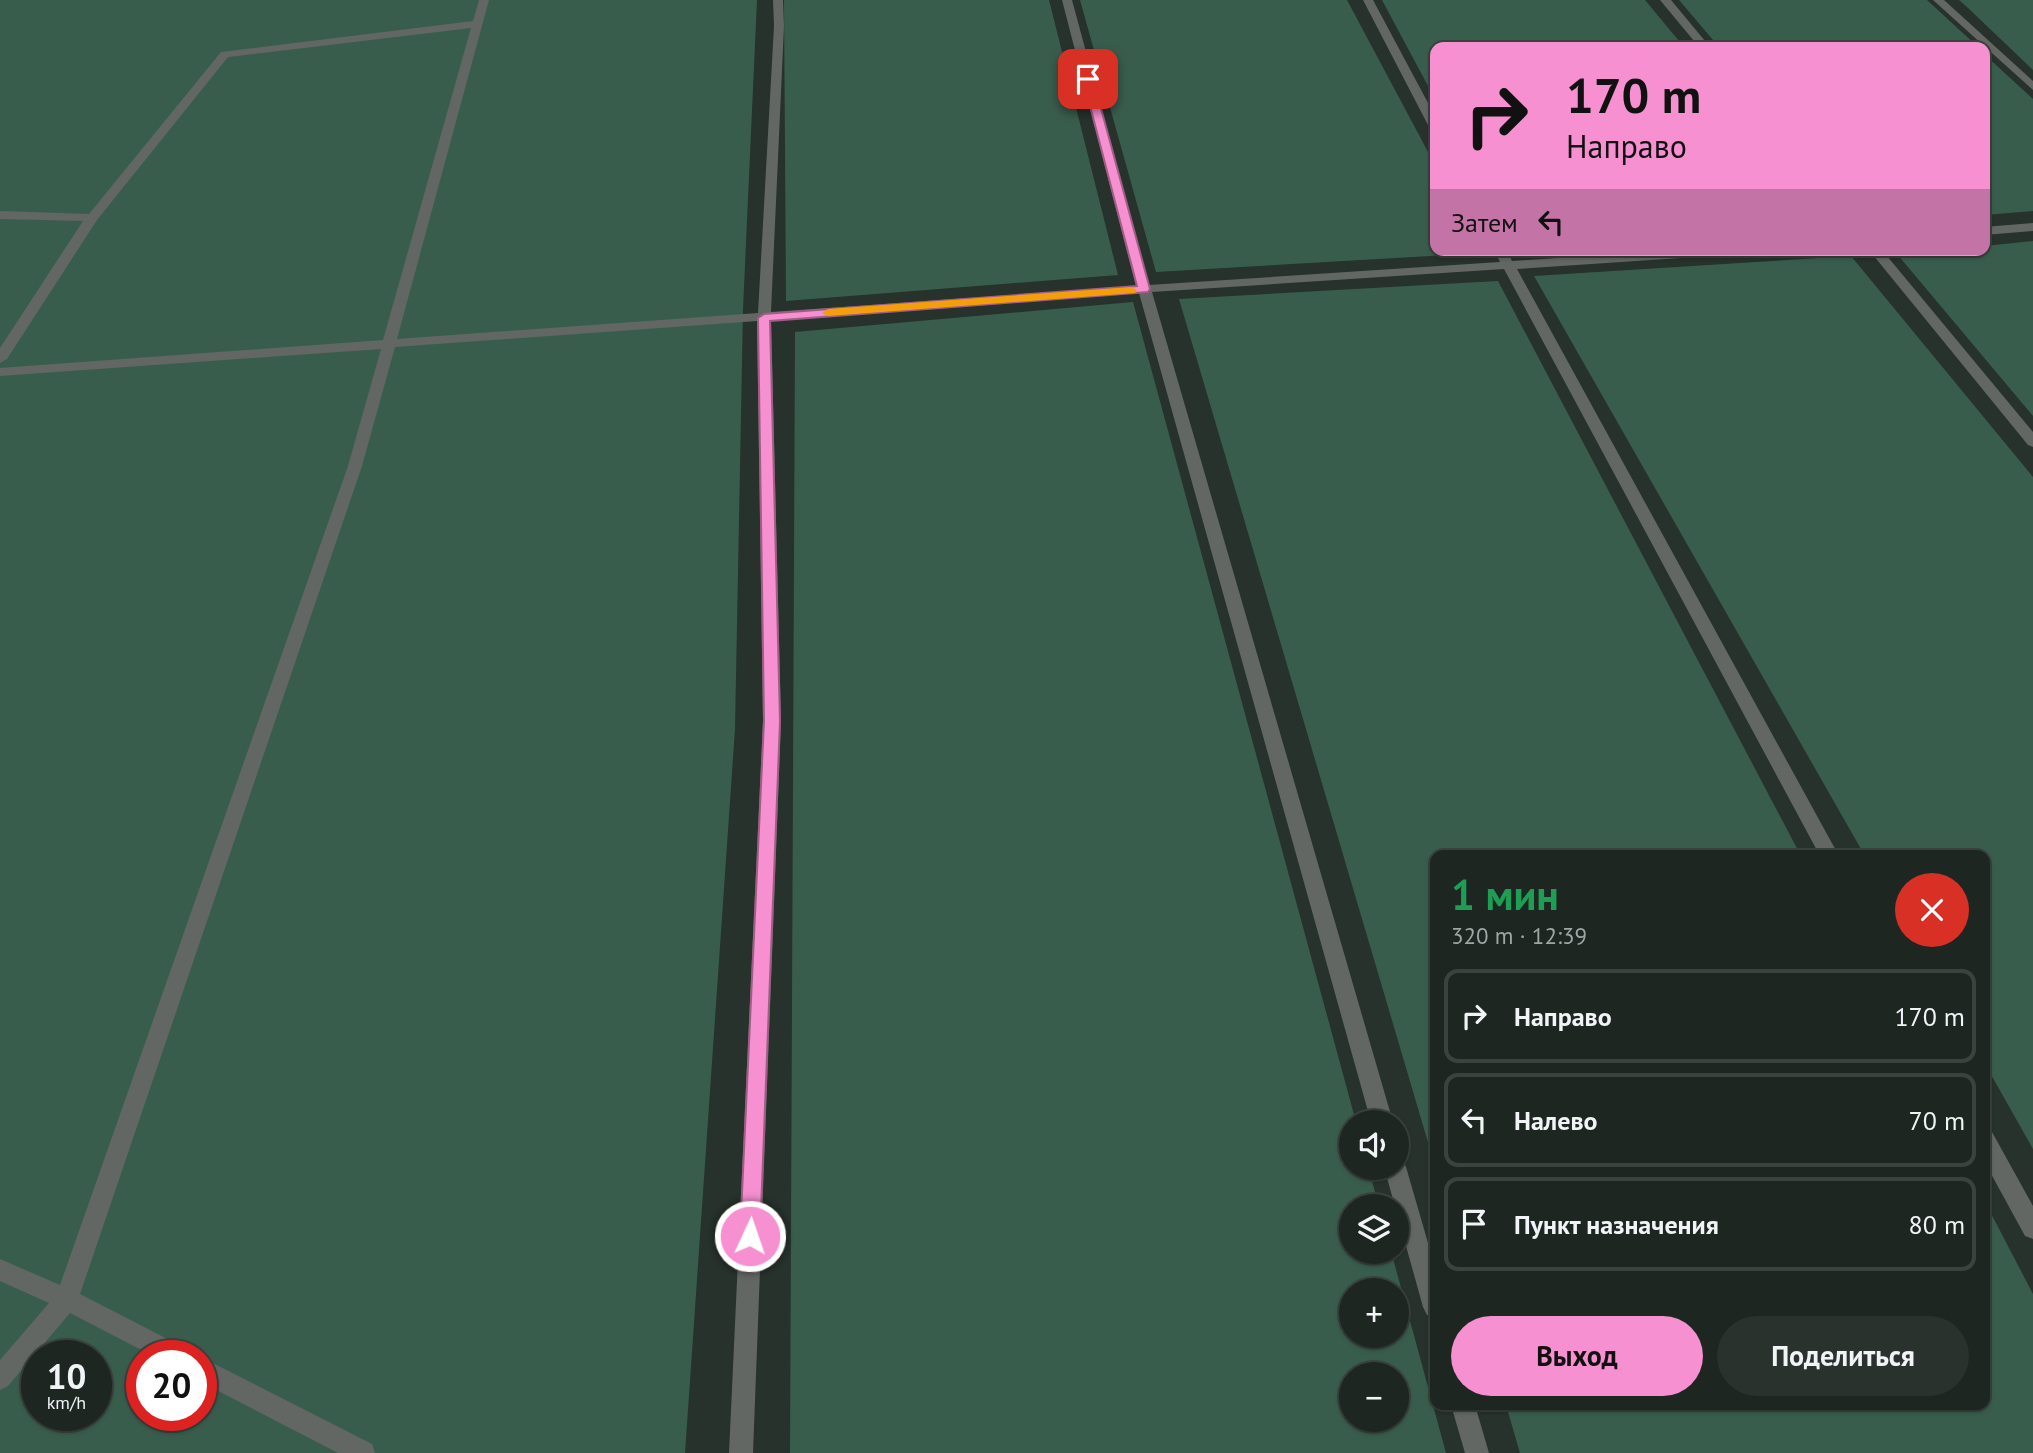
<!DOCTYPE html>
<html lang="ru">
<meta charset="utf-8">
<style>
body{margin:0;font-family:"PT Sans",sans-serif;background:#2a322e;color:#f1f3f6;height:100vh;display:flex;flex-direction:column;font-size:26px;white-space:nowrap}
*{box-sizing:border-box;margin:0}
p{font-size:23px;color:#a0a5a5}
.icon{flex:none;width:38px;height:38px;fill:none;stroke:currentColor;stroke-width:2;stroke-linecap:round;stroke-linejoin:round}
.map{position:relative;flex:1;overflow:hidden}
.sheet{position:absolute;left:1430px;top:850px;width:560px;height:560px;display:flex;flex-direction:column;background:#1d2621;border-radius:14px;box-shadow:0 2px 5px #0004,0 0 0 2px #3b433f}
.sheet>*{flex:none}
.hud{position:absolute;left:1430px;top:42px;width:560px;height:214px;border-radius:14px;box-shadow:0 2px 5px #0004,0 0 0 2px #3b433f;background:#f690d0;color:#111;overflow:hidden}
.buttons{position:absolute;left:1339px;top:1110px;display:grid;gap:14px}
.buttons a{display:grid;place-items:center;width:70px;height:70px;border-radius:50%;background:#1d2621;box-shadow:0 2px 5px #0004,0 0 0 2px #3b433f;font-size:35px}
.speed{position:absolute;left:21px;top:1340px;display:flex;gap:14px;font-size:35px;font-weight:700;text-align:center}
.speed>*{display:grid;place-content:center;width:91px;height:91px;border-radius:50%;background:#1d2621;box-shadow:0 2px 5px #0004,0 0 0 2px #3b433f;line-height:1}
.speed small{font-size:18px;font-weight:400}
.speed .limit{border:10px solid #d22;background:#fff;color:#111}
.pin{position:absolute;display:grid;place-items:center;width:60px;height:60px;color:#fff;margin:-30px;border-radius:14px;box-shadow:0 4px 10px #0006}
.me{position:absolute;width:77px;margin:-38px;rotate:3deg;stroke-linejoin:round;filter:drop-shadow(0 0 5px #0008)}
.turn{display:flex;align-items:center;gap:24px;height:147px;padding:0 21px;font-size:32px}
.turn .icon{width:91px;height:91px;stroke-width:2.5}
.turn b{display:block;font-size:49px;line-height:60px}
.then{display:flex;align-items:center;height:66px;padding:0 21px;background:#0003;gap:14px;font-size:26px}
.round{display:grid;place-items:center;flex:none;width:74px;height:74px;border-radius:37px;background:#2a322e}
.summary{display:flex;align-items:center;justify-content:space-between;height:119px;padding:0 21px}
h1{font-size:42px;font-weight:700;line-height:52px;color:#1e9e55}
.action{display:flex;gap:14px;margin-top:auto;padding:14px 21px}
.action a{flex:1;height:80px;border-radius:42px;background:#f690d0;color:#111;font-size:28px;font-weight:700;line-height:80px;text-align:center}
.action a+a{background:#2a322e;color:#f1f3f6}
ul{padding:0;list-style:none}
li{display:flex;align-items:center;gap:21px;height:94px;margin:0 14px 10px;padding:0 7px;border:4px solid #3b433f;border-radius:14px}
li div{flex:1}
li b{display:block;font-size:26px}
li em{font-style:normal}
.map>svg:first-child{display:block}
</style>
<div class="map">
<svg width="2033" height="1453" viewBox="0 0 2033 1453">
<rect width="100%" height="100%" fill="#27322c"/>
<path fill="#395d4c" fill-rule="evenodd" d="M 0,0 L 757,0 L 743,309 L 735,729 L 685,1453 L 0,1453 ZM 37,1356 L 96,1356 L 96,1416 L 37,1416 ZM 142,1356 L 201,1356 L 201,1416 L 142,1416 Z
M 784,0 L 1049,0 L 1118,275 L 786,301 Z
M 1080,0 L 1347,0 L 1435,165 L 1435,250 L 1480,250 L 1482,253 L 1156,272 Z
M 1382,0 L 1645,0 L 1684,47 L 1435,47 L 1435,99 Z
M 1679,0 L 1927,0 L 1978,47 L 1719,47 Z
M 1959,0 L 2033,0 L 2033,70 L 1967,7 Z
M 1984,54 L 2033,99 L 2033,211 L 1985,215 Z
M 2033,241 L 2033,416 L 1897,254 L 1938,250 L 1984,250 L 1985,246 Z
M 1851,256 L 2033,477 L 2033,1149 L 1985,1064 L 1984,856 L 1865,856 L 1534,276 Z
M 1498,281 L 1801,856 L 1435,856 L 1435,1166 L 1179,299 Z
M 1133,302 L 1356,1122 L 1351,1122 L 1351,1167 L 1368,1167 L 1379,1206 L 1351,1206 L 1351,1251 L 1391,1251 L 1446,1453 L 790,1453 L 795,332 ZM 1351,1290 L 1396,1290 L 1396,1335 L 1351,1335 ZM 1351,1374 L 1396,1374 L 1396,1419 L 1351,1419 Z
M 1985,1202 L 2033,1294 L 2033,1453 L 1520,1453 L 1506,1405 L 1984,1405 Z"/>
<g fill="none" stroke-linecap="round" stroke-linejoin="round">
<path fill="#626764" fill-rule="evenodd" d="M 479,0 L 489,0 L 397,339 L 758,313 L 774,26 L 773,0 L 783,0 L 784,26 L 771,312 L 1136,286 L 1062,0 L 1072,0 L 1149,285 L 1500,262 L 1494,250 L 1507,250 L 1512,261 L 1678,250 L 1747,250 L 1741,254 L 1517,269 L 1839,856 L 1820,856 L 1504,269 L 1152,292 L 1393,1122 L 1371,1122 L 1139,293 L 771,320 L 781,721 L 753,1453 L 729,1453 L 763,721 L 757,321 L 395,347 L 362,466 L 80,1294 L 185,1348 L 189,1356 L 153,1356 L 70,1313 L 8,1386 L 0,1390 L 0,1360 L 49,1303 L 0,1281 L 0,1259 L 60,1285 L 348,466 L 381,349 L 0,376 L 0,368 L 383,340 L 471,28 L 228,57 L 97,220 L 7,359 L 0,363 L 0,348 L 83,221 L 0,219 L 0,211 L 89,214 L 221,52 L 473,21 Z
M 1363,0 L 1373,0 L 1435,116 L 1435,131 L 1429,127 Z
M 1660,0 L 1671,0 L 1710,47 L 1699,47 Z
M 1933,0 L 1944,0 L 2033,81 L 2033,90 Z
M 2033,223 L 2033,231 L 1984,235 L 1984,227 Z
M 1869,250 L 1882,250 L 2033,432 L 2033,447 L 2028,445 Z
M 1984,1129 L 1992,1132 L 2033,1206 L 2033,1239 L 2025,1236 L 1984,1161 Z
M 1396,1158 L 1403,1160 L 1406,1167 L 1435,1267 L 1435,1318 L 1427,1315 L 1423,1307 L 1384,1167 L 1396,1167 Z
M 201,1357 L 372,1444 L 375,1453 L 338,1453 L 201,1382 Z
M 1451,1405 L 1475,1405 L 1489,1453 L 1465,1453 Z"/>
</g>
<path fill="#f690d0" stroke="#a05e87" stroke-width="2" d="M 1088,76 L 1093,79 L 1150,289 L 1148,292 L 770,321 L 780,721 L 760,1236 L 757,1243 L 750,1246 L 743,1243 L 740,1236 L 764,721 L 758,318 L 764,314 L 1137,286 L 1083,79 Z"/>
<path fill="#f59e0b" d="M 1131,287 L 1137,290 L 1135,293 L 828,316 L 822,313 L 828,309 Z"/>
</svg>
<div class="buttons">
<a><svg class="icon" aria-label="sound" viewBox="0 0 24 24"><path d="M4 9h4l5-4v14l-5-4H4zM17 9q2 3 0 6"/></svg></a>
<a><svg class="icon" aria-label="layers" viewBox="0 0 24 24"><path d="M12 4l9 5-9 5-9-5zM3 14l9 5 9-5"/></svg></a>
<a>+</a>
<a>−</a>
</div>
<div class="speed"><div>10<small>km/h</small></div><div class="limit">20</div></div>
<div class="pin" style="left:1088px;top:79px;background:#d93025"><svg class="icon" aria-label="arrive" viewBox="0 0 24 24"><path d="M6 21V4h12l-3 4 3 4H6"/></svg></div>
<svg class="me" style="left:750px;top:1236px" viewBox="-20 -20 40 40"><circle r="17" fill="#f690d0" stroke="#fff" stroke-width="3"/><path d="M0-11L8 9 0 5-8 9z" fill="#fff"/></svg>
<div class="hud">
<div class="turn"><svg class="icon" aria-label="right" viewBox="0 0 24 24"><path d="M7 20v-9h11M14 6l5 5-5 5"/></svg><div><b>170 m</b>Направо</div></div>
<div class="then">Затем<svg class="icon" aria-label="left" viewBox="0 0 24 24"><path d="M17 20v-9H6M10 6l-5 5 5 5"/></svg></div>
</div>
<section class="sheet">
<div class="summary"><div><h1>1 мин</h1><p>320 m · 12:39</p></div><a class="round" style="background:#d93025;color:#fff"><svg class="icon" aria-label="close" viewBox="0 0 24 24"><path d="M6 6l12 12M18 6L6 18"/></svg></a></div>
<ul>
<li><svg class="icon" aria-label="right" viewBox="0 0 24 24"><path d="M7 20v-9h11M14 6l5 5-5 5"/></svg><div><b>Направо</b></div><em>170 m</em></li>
<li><svg class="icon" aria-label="left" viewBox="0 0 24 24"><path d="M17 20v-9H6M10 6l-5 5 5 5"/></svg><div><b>Налево</b></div><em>70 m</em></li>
<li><svg class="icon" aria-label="arrive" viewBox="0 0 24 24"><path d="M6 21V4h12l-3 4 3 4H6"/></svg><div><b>Пункт назначения</b></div><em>80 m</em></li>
</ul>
<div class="action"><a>Выход</a><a>Поделиться</a></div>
</section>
</div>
